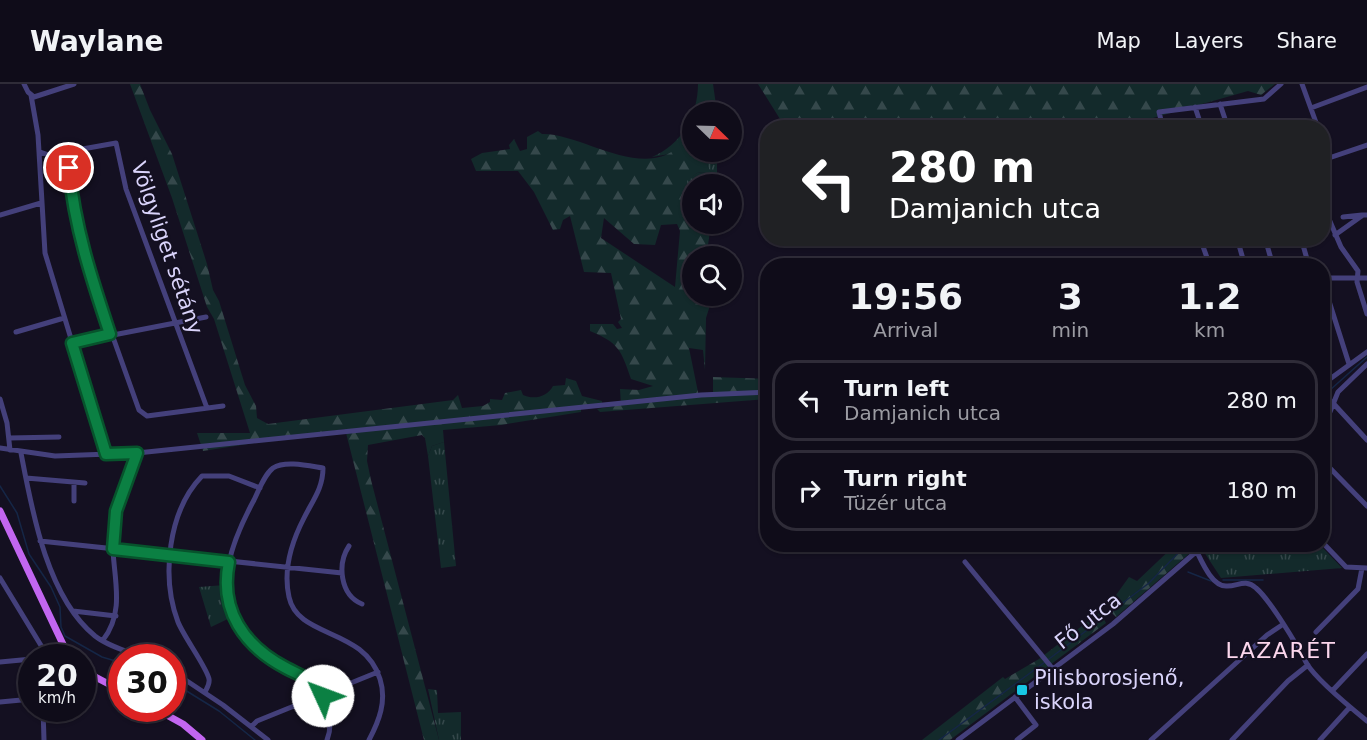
<!DOCTYPE html>
<meta charset="utf-8">
<style>
body{margin:0;font-family:"DejaVu Sans",sans-serif;background:#181522;color:#f1f3f6;height:100vh;display:flex;flex-direction:column;font-size:22px;white-space:nowrap}
*{box-sizing:border-box;margin:0}
p{font-size:20px;color:#9b9ba2}
.icon{flex:none;width:33px;height:33px;fill:none;stroke:currentColor;stroke-width:2;stroke-linecap:round;stroke-linejoin:round}
.map{position:relative;flex:1;overflow:hidden}
.drawer{position:absolute;left:760px;top:174px;width:570px;height:294px;display:flex;flex-direction:column;background:#0f0c19;border-radius:24px;box-shadow:0 2px 4px #0004,0 0 0 2px #2f2c38}
.drawer>*{flex:none}
.banner{position:absolute;left:760px;top:36px;width:570px;height:126px;border-radius:24px;box-shadow:0 2px 4px #0004,0 0 0 2px #2f2c38;background:#202124;color:#fff;overflow:hidden}
.needle{width:39px;rotate:113deg}
.controls{position:absolute;left:682px;top:18px;display:grid;gap:12px}
.controls a{display:grid;place-items:center;width:60px;height:60px;border-radius:50%;background:#0f0c19;box-shadow:0 2px 4px #0004,0 0 0 2px #2f2c38;font-size:30px}
.speed{position:absolute;left:18px;top:560px;display:flex;gap:12px;font-size:30px;font-weight:700;text-align:center}
.speed>*{display:grid;place-content:center;width:78px;height:78px;border-radius:50%;background:#0f0c19;box-shadow:0 2px 4px #0004,0 0 0 2px #2f2c38;line-height:1}
.speed small{font-size:15px;font-weight:400}
.speed .limit{border:9px solid #d22;background:#fff;color:#111}
.pin{position:absolute;display:grid;place-items:center;width:51px;height:51px;color:#fff;margin:-26px;border:3px solid #fff;border-radius:50%;box-shadow:0 2px 6px #0007}
.me{position:absolute;width:66px;margin:-33px;rotate:313deg;stroke-linejoin:round;filter:drop-shadow(0 0 4px #0008)}
.turn{display:flex;align-items:center;gap:21px;height:126px;padding:0 30px;font-size:27px}
.turn .icon{width:78px;height:78px;stroke-width:2.5}
.turn b{display:block;font-size:42px;line-height:51px}
.eta{display:flex;justify-content:space-evenly;align-items:center;height:102px;text-align:center}
.eta b{font-size:36px;font-weight:700;line-height:42px}
ul{padding:0;list-style:none}
li{display:flex;align-items:center;gap:18px;height:81px;margin:0 12px 9px;padding:0 18px;border:3px solid #2f2c38;border-radius:24px}
li div{flex:1}
li b{display:block;font-size:22px}
li em{font-style:normal}
header{display:flex;align-items:center;gap:36px;box-sizing:border-box;height:84px;padding:0 30px;background:#0f0c19;border-bottom:2px solid #2f2c38}
header strong{font-size:28px}
nav{display:flex;gap:33px;margin-inline-start:auto;font-size:21px}
.map>svg:first-child{display:block}
</style>
<header>
<strong>Waylane</strong>
<nav><a>Map</a><a>Layers</a><a>Share</a></nav>
</header>
<div class="map">
<svg width="1367" height="656" viewBox="0 0 1367 656">
<defs>
<pattern id="grass-tufts" width="24" height="20" patternUnits="userSpaceOnUse" patternTransform="scale(1.5)"><rect width="24" height="20" fill="#132a2b"/><path d="M3 7l-1-3M5 7V3M7 7l1-3M15 17l-1-3M17 17v-4M19 17l1-3" fill="none" stroke="#35484b"/></pattern>
<pattern id="forest-firs" width="22" height="20" patternUnits="userSpaceOnUse" patternTransform="scale(1.5)"><rect width="22" height="20" fill="#132a2b"/><path d="M5 1l3.5 6h-7zM16 11l3.5 6h-7z" fill="#35484b"/></pattern>
</defs>
<rect width="100%" height="100%" fill="#141021"/>
<path fill="url(#grass-tufts)" d="M 698,0 L 713,0 L 717,28 L 707,26 L 693,28 L 693,59 L 685,56 L 675,69 L 652,73 C 681,61 698,32 698,0 Z
M 712,68 L 717,68 L 717,100 L 693,100 L 693,117 L 688,117 L 687,96 L 697,89 L 705,88 L 715,98 L 707,81 L 708,71 Z
M 444,358 L 456,482 L 441,484 L 428,372 L 432,362 Z
M 1212,461 L 1320,461 L 1342,484 L 1221,494 L 1204,468 Z
M 225,501 L 232,533 L 211,543 L 199,503 Z
M 428,605 L 437,606 L 438,629 L 461,628 L 461,656 L 439,656 Z"/>
<path fill="url(#forest-firs)" fill-rule="evenodd" d="M 130,0 L 140,0 L 150,26 L 172,70 L 207,180 L 213,206 L 219,217 L 245,301 L 256,322 L 257,334 L 268,340 L 453,316 L 458,311 L 462,324 L 483,322 L 490,318 L 490,315 L 502,316 L 505,309 L 521,306 L 523,311 C 534,316 547,313 553,302 L 565,301 L 566,294 L 576,297 L 582,312 L 602,317 L 602,319 L 581,322 L 581,328 L 501,341 L 443,346 L 444,358 L 432,362 L 428,372 L 425,354 L 422,351 L 368,361 L 367,377 L 371,396 L 439,656 L 424,656 L 345,345 L 203,367 L 197,349 L 250,349 L 214,235 L 207,223 L 172,114 Z
M 758,0 L 1275,0 L 1261,11 L 1248,7 L 1153,34 L 1153,44 L 785,43 Z
M 538,47 L 542,50 C 584,49 648,102 685,56 L 693,59 L 693,68 L 712,68 L 708,71 L 707,81 L 717,100 L 705,88 L 697,89 L 687,97 L 688,117 L 693,117 L 693,140 L 711,140 L 708,161 L 711,172 L 693,172 L 693,212 L 709,212 L 712,215 L 706,234 L 705,286 L 703,266 L 689,264 L 699,313 L 713,313 L 713,293 L 768,295 L 767,315 L 600,328 L 597,325 L 621,321 L 620,305 L 639,306 L 653,302 L 631,295 C 621,266 619,259 590,247 L 590,240 L 613,240 L 617,245 L 622,244 L 618,238 L 621,235 L 611,189 L 584,188 L 570,132 L 563,136 L 560,145 L 553,146 L 534,108 L 518,87 L 476,87 L 471,75 L 482,69 L 510,65 L 509,61 L 514,55 L 520,67 L 527,65 L 527,53 ZM 604,134 L 634,160 L 655,161 L 661,141 L 677,140 L 680,147 L 675,203 L 601,154 Z
M 1176,460 L 1199,461 L 1116,533 L 1111,528 L 1111,518 L 1129,493 L 1137,497 Z
M 1100,528 L 1106,539 L 950,656 L 922,656 L 1003,593 L 1005,595 L 1039,575 Z"/>
<g fill="none" stroke-linecap="round" stroke-linejoin="round">
<path stroke="#152646" stroke-width="1.5" d="M 1323,330 L 1330,306 L 1367,273
M 0,402 L 17,429 L 29,470 L 51,503 L 60,523 L 61,543 L 65,552 L 102,573 L 122,579
M 1188,488 L 1211,497
M 1223,496 L 1263,496
M 1049,575 L 1149,499 L 1187,460
M 172,598 L 219,627 L 255,656
M 939,656 L 1045,578"/>
<path stroke="#44407b" stroke-width="5" d="M 24,0 L 28,8 L 34,13 L 74,0
M 1302,0 L 1318,44
M 31,11 L 38,51 L 45,169 L 106,370
M 1220,20 L 1228,44
M 1195,23 L 1202,44
M 1311,24 L 1367,3
M 1163,44 L 1159,28 L 1264,15 L 1281,0
M 1323,61 L 1323,79
M 68,67 L 72,118 L 89,186 L 139,326 L 147,332 L 223,322
M 40,68 L 49,71 L 116,59 L 126,105 L 207,324
M 1323,76 L 1367,61
M 1323,121 L 1341,163 L 1358,187 L 1357,198 L 1367,230
M 0,131 L 41,119
M 1343,133 L 1362,131
M 1335,151 L 1363,131 L 1367,131
M 1200,154 L 1210,182
M 1237,154 L 1245,182
M 1265,154 L 1273,182
M 1301,154 L 1309,182
M 1323,194 L 1367,194
M 1323,198 L 1349,280
M 16,248 L 64,234
M 72,259 L 206,233
M 1323,300 L 1367,268
M 0,315 L 7,339 L 10,366
M 1332,318 L 1367,356
M 1323,345 L 1338,308 L 1367,280
M 9,354 L 59,353
M 0,364 L 55,372 L 137,369 L 701,311 L 768,308
M 21,369 C 32,427 47,513 95,552 C 108,562 126,567 142,573
M 1323,377 L 1367,422
M 26,394 L 85,399
M 74,417 L 74,399
M 40,457 L 342,489
M 1323,459 L 1346,483 L 1367,484
M 349,462 C 337,480 340,511 362,520
M 1197,468 C 1202,478 1212,502 1226,502 C 1237,503 1245,494 1256,504 C 1271,517 1297,561 1307,580 C 1317,596 1351,624 1367,637
M 965,478 L 1053,585
M 0,494 L 48,573
M 73,527 L 116,532
M 1316,548 L 1358,505 L 1362,484
M 103,556 C 129,523 109,483 113,444 C 116,417 132,395 137,369
M 55,573 L 67,571
M 0,578 L 32,575
M 172,587 L 223,621 L 268,656
M 1333,606 L 1367,570
M 205,608 C 207,604 210,600 209,595 C 207,584 184,553 178,538 C 161,493 168,427 202,392 L 229,392 L 260,404
M 1015,613 L 1036,641 L 1017,656
M 0,618 L 32,615
M 43,624 L 44,656
M 252,642 L 257,637 L 378,588
M 327,656 C 334,638 328,614 315,599 C 288,583 258,573 240,546 C 212,505 233,455 254,416 C 259,406 264,391 273,384 C 285,376 310,382 323,384 C 323,404 313,416 304,434 C 291,459 283,486 289,513 C 298,555 364,543 380,595 C 387,617 379,637 369,656
M 958,656 L 1113,540 L 1205,460
M 1151,656 L 1267,551 L 1282,541
M 1232,656 L 1288,597 L 1308,581
M 1320,656 L 1350,623"/>
<path stroke="#c266f0" stroke-width="7" d="M 0,427 L 69,573
M 82,586 L 122,607
M 154,624 L 183,640 L 202,656"/>
</g>
<g fill="none" stroke-linecap="round" stroke-linejoin="round">
<defs>
<path id="route" d="M 69,84 C 74,142 92,196 110,250 L 72,259 L 106,370 L 137,369 L 116,427 L 113,465 L 229,478 C 219,526 244,562 286,584 C 301,592 316,596 323,612"/>
</defs>
<use href="#route" stroke="#07532c" stroke-width="15"/>
<use href="#route" stroke="#0b8043" stroke-width="10"/>
</g>
<rect fill="#17c7e4" stroke="#141021" stroke-width="2" x="1016" y="600" width="12" height="12" rx="3"/>
<g text-anchor="middle" dominant-baseline="central" stroke-width="4.5" stroke-linejoin="round" paint-order="stroke">
<g font-size="21" fill="#dad4fb" stroke="#141021">
<text transform="translate(167 164) rotate(71)">Völgyliget sétány</text>
<text transform="translate(1088 537) rotate(-38)">Fő utca</text>
</g>
<g font-size="21" fill="#dad4fb" stroke="#141021" text-anchor="start">
<text x="1034" y="594">Pilisborosjenő,<tspan x="1034" dy="24">iskola</tspan></text>
</g>
<g font-size="22" letter-spacing="1.5" fill="#fbd6ec" stroke="#141021">
<text x="1281" y="566">LAZARÉT</text>
</g>
</g>
</svg>
<div class="controls">
<a><svg class="needle" viewBox="-14 -14 28 28"><path d="M0-13l5 13h-10z" fill="#e53935"/><path d="M0 13l5-13h-10z" fill="#9b9ba2"/></svg></a>
<a><svg class="icon" aria-label="sound" viewBox="0 0 24 24"><path d="M4 9h4l5-4v14l-5-4H4zM17 9q2 3 0 6"/></svg></a>
<a><svg class="icon" aria-label="search" viewBox="0 0 24 24"><circle cx="10" cy="10" r="6"/><path d="M15 15l6 6"/></svg></a>
</div>
<div class="speed"><div>20<small>km/h</small></div><div class="limit">30</div></div>
<div class="pin" style="left:69px;top:84px;background:#d93025"><svg class="icon" aria-label="arrive" viewBox="0 0 24 24"><path d="M6 21V4h12l-3 4 3 4H6"/></svg></div>
<svg class="me" style="left:323px;top:612px" viewBox="-20 -20 40 40"><circle r="19" fill="#fff"/><path d="M0-13L10 11 0 6-10 11z" fill="#0b8043"/></svg>
<div class="banner">
<div class="turn"><svg class="icon" aria-label="left" viewBox="0 0 24 24"><path d="M17 20v-9H6M10 6l-5 5 5 5"/></svg><div><b>280 m</b>Damjanich utca</div></div>
</div>
<section class="drawer">
<div class="eta">
<div><b>19:56</b><p>Arrival</p></div>
<div><b>3</b><p>min</p></div>
<div><b>1.2</b><p>km</p></div>
</div>
<ul>
<li><svg class="icon" aria-label="left" viewBox="0 0 24 24"><path d="M17 20v-9H6M10 6l-5 5 5 5"/></svg><div><b>Turn left</b><p>Damjanich utca</p></div><em>280 m</em></li>
<li><svg class="icon" aria-label="right" viewBox="0 0 24 24"><path d="M7 20v-9h11M14 6l5 5-5 5"/></svg><div><b>Turn right</b><p>Tüzér utca</p></div><em>180 m</em></li>
</ul>
</section>
</div>
